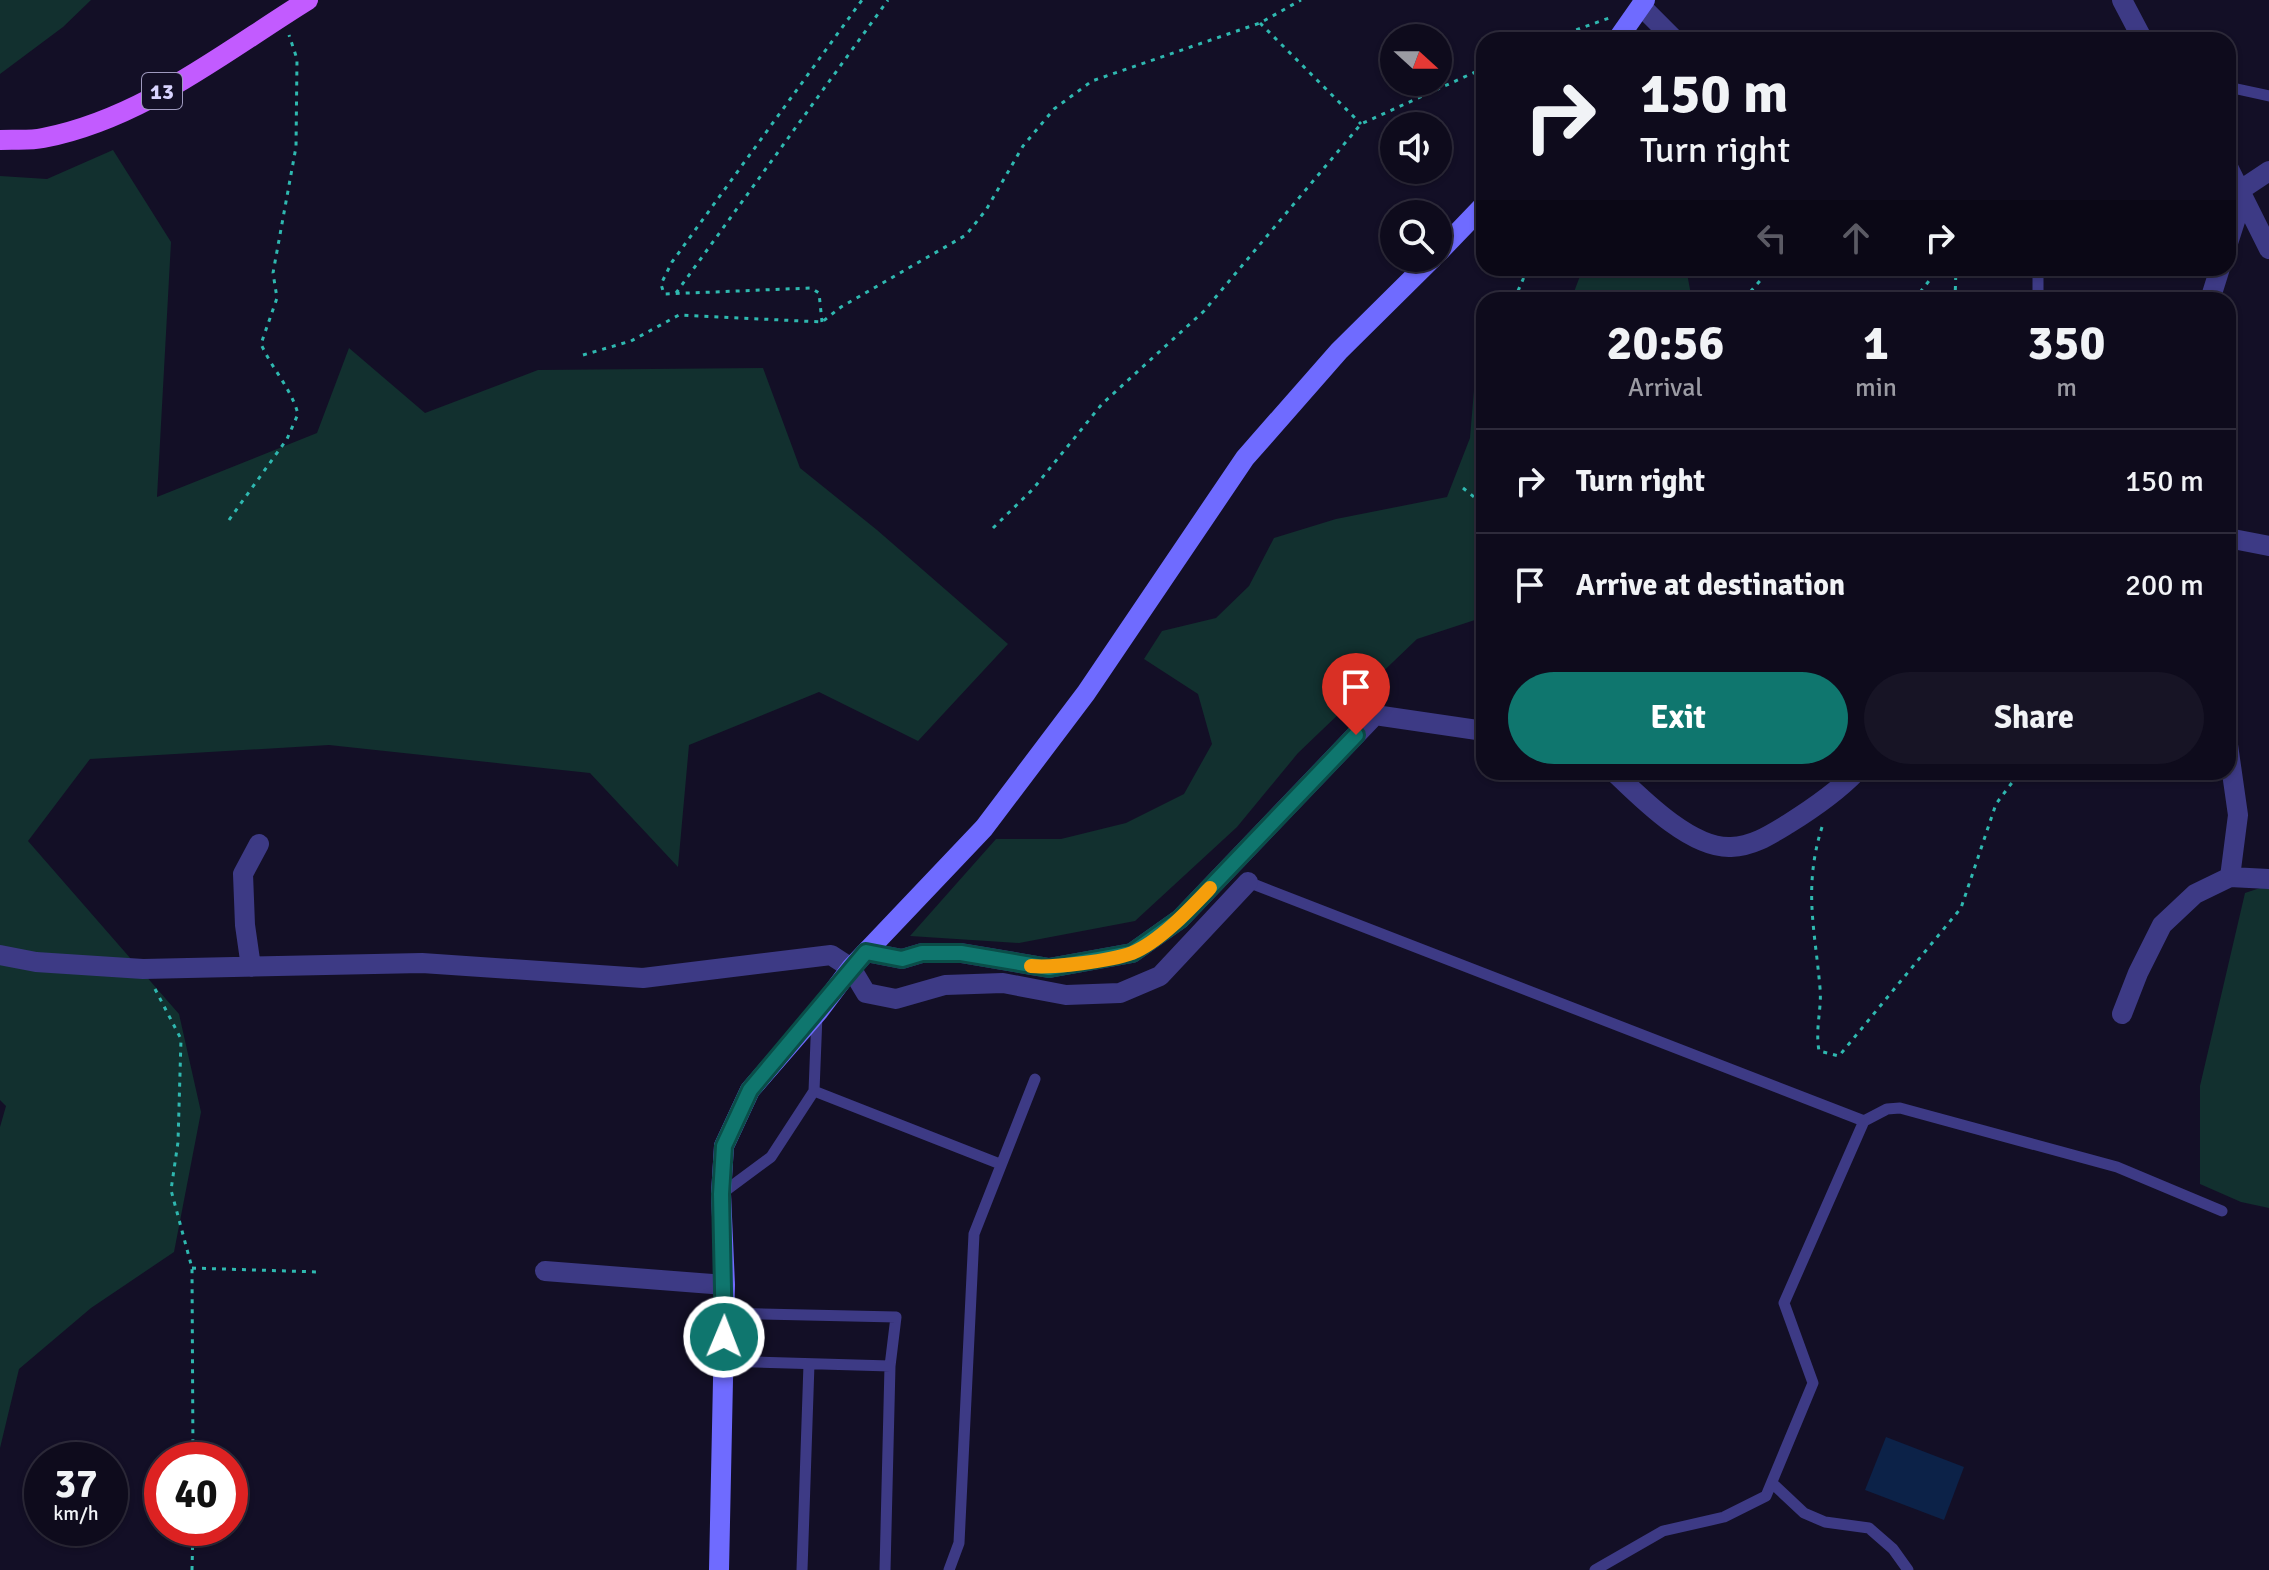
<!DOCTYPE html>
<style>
body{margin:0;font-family:Signika,sans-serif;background:#171425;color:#f1f3f6;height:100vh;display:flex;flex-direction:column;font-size:30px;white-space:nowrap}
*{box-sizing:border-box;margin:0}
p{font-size:26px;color:#9b9ba3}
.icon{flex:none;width:44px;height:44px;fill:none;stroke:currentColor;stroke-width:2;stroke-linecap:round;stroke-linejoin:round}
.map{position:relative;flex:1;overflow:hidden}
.sheet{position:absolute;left:1476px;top:292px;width:760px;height:488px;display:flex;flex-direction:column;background:#0e0b1c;border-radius:24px;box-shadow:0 2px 6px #0004,0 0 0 2px #2e2b3b}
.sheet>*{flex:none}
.top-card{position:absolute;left:1476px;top:32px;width:760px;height:244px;border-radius:24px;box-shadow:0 2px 6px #0004,0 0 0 2px #2e2b3b;background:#0e0b1c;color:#f1f3f6;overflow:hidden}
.needle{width:52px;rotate:111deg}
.buttons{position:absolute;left:1380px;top:24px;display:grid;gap:16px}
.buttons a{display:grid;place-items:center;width:72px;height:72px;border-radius:50%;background:#0e0b1c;box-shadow:0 2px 6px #0004,0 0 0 2px #2e2b3b;font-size:40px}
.speed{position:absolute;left:24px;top:1442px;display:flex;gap:16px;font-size:40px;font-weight:700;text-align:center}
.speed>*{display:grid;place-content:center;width:104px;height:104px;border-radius:50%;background:#0e0b1c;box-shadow:0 2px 6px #0004,0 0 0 2px #2e2b3b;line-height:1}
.speed small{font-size:20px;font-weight:400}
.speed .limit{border:12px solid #d22;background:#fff;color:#111}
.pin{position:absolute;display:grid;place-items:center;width:68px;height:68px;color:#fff;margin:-82px -34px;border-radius:50% 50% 50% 0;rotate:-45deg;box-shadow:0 0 8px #0007}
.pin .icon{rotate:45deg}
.me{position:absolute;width:88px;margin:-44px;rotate:1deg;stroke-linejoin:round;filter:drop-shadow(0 0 6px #0008)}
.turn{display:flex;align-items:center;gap:28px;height:168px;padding:0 32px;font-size:36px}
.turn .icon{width:104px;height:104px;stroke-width:2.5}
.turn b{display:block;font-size:56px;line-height:68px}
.lanes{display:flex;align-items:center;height:76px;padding:0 32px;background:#0003;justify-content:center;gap:40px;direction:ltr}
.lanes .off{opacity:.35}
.eta{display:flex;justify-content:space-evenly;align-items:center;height:136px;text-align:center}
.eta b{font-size:48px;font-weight:700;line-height:56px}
.button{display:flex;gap:16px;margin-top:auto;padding:16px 32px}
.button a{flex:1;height:92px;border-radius:48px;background:#0f766e;color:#fff;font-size:32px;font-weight:700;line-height:92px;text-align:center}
.button a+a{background:#171425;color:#f1f3f6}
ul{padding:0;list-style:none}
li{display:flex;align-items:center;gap:24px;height:104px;padding:0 32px;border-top:2px solid #2e2b3b}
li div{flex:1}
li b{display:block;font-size:30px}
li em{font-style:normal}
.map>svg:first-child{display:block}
</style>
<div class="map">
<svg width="2269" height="1570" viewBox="0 0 2269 1570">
<rect width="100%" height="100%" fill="#130f26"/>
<path fill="#12302f" d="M 0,0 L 91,0 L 63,27 L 0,74 Z
M 113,150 L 171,242 L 157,497 L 317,433 L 349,348 L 425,413 L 538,370 L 763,368 L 800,468 L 877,530 L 1008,644 L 918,741 L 819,692 L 689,745 L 678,867 L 590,773 L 329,745 L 90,759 L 28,841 L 179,1014 L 201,1112 L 174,1252 L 91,1308 L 19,1369 L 0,1448 L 0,1127 L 6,1106 L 0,1100 L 0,176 L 47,179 Z
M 1583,268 L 1686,268 L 1692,300 L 1571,300 Z
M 1484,386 L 1484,617 L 1417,639 L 1298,753 L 1237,827 L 1135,921 L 1019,943 L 910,936 L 996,839 L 1061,839 L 1126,823 L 1184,794 L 1212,744 L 1198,694 L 1144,659 L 1162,631 L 1216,618 L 1249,586 L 1274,538 L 1336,519 L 1447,497 L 1470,438 L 1474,390 Z
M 2269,885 L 2269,1208 L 2241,1202 L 2200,1184 L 2200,1086 L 2245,893 Z"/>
<path fill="#0c2248" d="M 1886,1437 L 1964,1467 L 1944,1520 L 1865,1490 Z"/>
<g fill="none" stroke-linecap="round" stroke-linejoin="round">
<path stroke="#2fb8b0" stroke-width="3" stroke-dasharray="4 6" stroke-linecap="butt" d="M 1260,23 L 1361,124
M 1548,40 L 1609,18
M 676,293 L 888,0
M 1744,299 L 1771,268
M 1514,300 L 1528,268
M 1914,300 L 1939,268
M 1955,300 L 1956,268
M 822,322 L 819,293 L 811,288 L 664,294 L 661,284 L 672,262 L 862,0
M 583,355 L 631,341 L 679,315 L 822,322 L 841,307 L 966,235 L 986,210 L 1023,146 L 1054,109 L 1092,81 L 1260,23 L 1301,0
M 1463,488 L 1484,505
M 229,520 L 287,439 L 298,414 C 291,388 272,369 261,344 L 277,298 L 273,273 L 296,147 L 297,59 L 289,35
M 993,528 L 1033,489 L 1102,404 L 1204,311 L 1361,124 L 1484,68
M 1822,827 C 1803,888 1815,929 1820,988 C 1822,1009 1815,1027 1819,1051 L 1839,1056 L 1961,908 L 1996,804 L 2020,772
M 155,989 L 181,1039 L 178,1142 L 171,1190 L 192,1268 L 193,1460
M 192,1268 L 319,1272
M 192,1570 L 193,1528"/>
<path stroke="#3d3a85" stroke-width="11" d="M 2228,87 L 2269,96
M 2038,268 L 2038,300
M 1248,882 L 1864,1121 L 1784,1303 L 1813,1383 L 1766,1496 L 1724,1517 L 1663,1531 L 1595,1570
M 817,1015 L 814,1091 L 1000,1164
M 1864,1121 L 1887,1109 L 1900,1108 L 2117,1167 L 2222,1211
M 721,1194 L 771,1157 L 814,1091
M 723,1361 L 890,1366 L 896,1317 L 724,1313
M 1772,1483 L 1804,1513 L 1825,1522 L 1869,1528 L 1893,1549 L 1908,1570
M 802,1570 L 809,1364
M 885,1570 L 890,1366
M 949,1570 L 959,1543 L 974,1234 L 1035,1079"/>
<path stroke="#3d3a85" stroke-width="20" d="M 2122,0 L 2143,40
M 1641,6 L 1675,40
M 2228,167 L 2269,249
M 2228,243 L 2237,215 L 2239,191 L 2269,171
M 2210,300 L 2220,268
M 2228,538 L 2269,546
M 2228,745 L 2238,815 L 2230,877
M 1614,772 C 1641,798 1691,849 1731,847 C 1753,846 1770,835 1788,824 C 1812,809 1836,793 1856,772
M 866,952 L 902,959 L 922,953 L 961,953 L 1049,968 L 1132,953 L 1180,919 L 1375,715 L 1484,731
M 0,955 L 36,962 L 143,969 L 422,963 L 643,978 L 831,955 L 851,968 L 866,993 L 896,999 L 945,985 L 1003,983 L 1066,995 L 1120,993 L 1160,976 L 1248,882
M 251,967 L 245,925 L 243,874 L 259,844
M 2122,1014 L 2138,973 L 2162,925 L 2195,894 L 2230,877 L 2269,879
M 545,1271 L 725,1285"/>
<path stroke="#6f6bff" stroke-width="20" d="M 1617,40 L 1645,0
M 1438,253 L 1484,205
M 719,1570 L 725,1285 L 721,1194 L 724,1146 L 750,1090 L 818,1012 L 851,968 L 984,828 L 1086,693 L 1245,458 L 1339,351 L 1433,258"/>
<path stroke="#c25bff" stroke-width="20" d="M 0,140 C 14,139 29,141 43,138 C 142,119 224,52 308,0"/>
</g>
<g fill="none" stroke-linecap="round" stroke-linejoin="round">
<defs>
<path id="route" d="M 724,1337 L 721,1194 L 724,1146 L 750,1090 L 866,952 L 902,959 L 922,953 L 961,953 L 1049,968 L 1132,953 L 1180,919 L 1356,735"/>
</defs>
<use href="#route" stroke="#0a4d48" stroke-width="20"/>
<use href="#route" stroke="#0f766e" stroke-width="14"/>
<path stroke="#f59e0b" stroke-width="14" d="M 1031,966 C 1054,968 1110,961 1132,953 C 1159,942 1189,910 1210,888"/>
</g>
<g text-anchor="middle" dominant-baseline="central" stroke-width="8" stroke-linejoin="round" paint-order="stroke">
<rect fill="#130f26" stroke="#9e99be" stroke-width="2" x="142" y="73" width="40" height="36" rx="6"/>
<g font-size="22" font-weight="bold" fill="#d9d4ff">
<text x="162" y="91">13</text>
</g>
</g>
</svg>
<div class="buttons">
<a><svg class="needle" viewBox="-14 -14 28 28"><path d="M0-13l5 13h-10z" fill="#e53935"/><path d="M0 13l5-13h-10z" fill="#9b9ba3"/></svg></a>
<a><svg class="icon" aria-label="sound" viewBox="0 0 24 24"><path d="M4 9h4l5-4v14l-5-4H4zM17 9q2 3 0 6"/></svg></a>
<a><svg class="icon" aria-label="search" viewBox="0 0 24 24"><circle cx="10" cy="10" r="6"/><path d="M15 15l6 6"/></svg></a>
</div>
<div class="speed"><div>37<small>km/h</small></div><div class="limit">40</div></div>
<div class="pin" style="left:1356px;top:735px;background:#d93025"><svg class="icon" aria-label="arrive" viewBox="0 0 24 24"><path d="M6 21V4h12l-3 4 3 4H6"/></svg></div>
<svg class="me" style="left:724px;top:1337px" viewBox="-20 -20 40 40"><circle r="17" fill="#0f766e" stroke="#fff" stroke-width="3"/><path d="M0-11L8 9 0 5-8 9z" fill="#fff"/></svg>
<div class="top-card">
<div class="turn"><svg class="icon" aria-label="right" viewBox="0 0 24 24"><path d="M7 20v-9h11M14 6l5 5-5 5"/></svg><div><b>150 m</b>Turn right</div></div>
<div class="lanes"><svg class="icon off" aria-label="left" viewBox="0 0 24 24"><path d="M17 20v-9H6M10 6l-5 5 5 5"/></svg><svg class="icon off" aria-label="ahead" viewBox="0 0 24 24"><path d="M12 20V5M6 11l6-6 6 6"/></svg><svg class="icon" aria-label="right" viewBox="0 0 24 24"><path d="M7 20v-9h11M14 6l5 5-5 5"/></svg></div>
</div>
<section class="sheet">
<div class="eta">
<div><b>20:56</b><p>Arrival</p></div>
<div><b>1</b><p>min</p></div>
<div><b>350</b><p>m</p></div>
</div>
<ul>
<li><svg class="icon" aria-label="right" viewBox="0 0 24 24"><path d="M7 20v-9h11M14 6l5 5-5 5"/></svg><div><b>Turn right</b></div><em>150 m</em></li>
<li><svg class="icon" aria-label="arrive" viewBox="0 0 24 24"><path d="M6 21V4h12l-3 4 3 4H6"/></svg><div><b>Arrive at destination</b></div><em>200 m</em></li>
</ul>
<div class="button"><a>Exit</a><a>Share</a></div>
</section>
</div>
